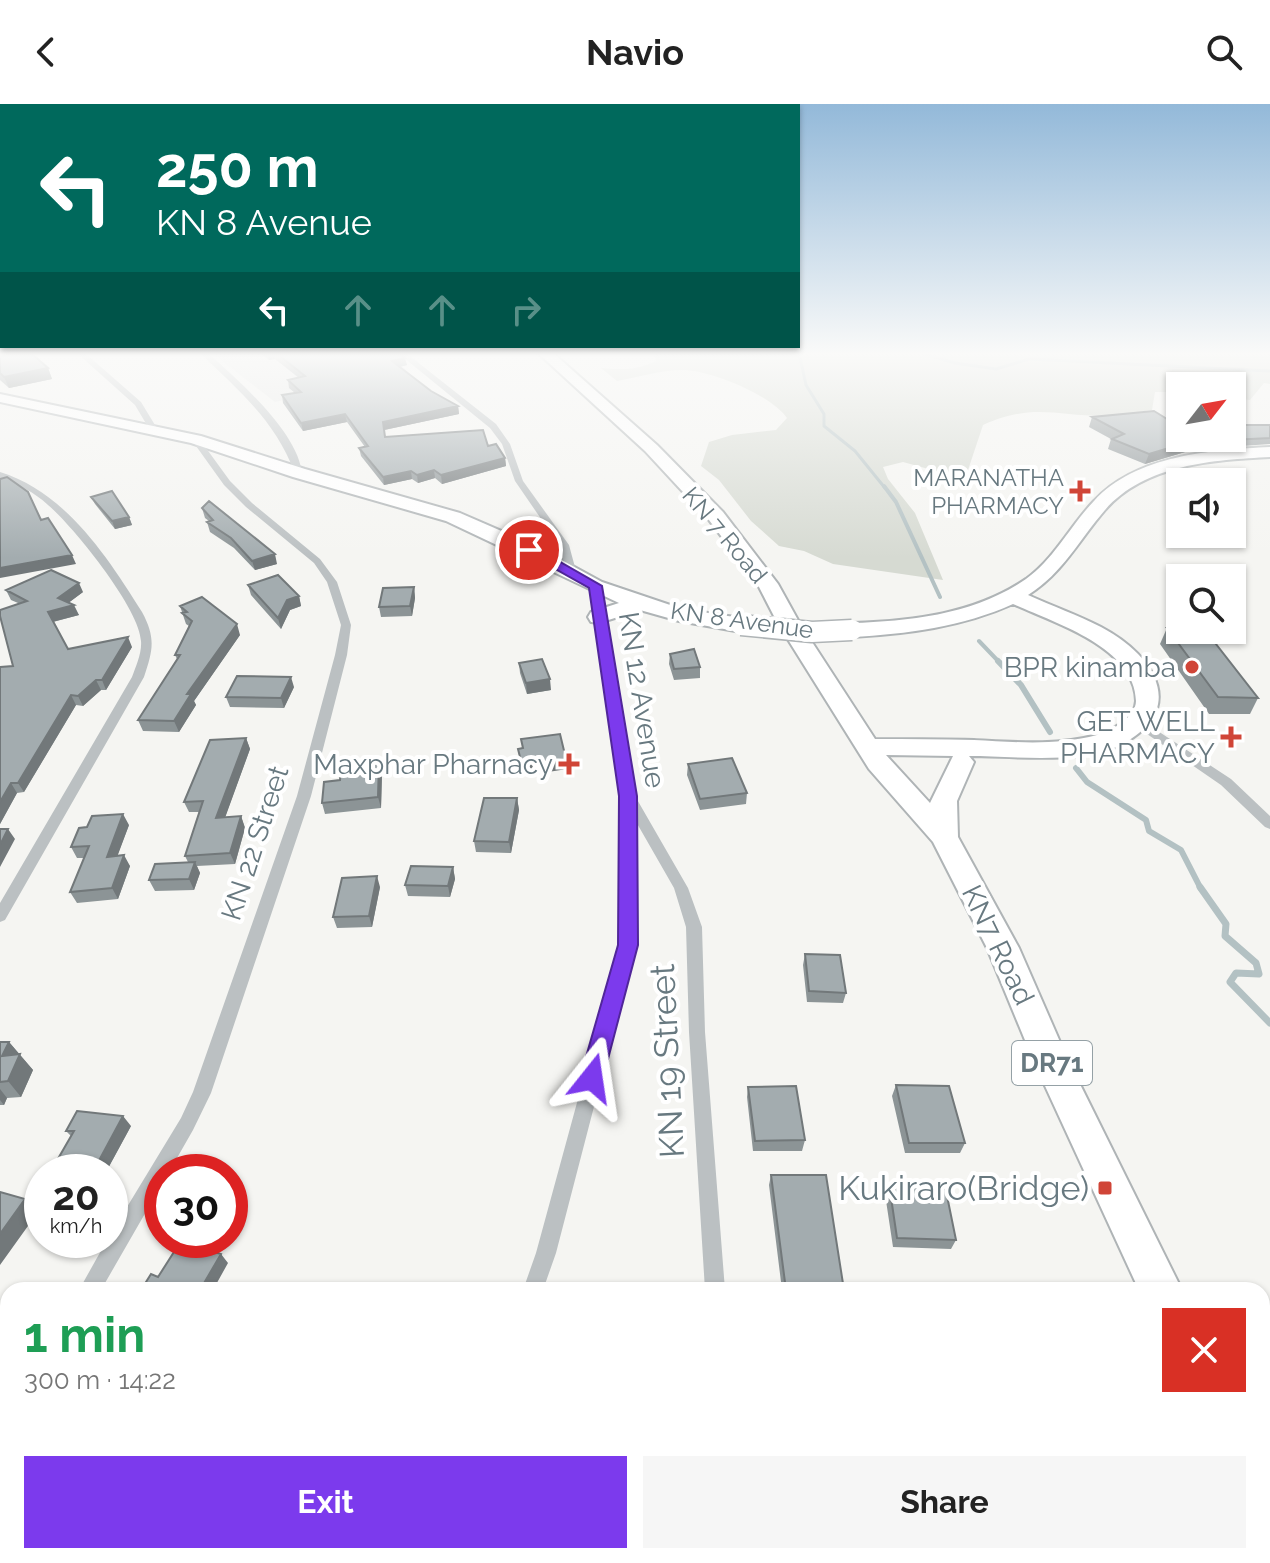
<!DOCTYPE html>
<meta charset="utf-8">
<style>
body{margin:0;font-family:Raleway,sans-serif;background:#f6f6f6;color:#222;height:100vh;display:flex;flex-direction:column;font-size:30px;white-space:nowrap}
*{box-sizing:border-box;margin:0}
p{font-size:26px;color:#767676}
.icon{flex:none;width:44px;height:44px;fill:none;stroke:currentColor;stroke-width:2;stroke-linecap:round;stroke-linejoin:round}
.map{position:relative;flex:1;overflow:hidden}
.details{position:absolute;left:0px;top:1178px;width:1270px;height:282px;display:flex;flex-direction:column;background:#fff;border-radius:24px 24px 0 0;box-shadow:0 2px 6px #0004}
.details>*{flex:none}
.top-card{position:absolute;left:0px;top:0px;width:800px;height:244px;box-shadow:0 2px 6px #0004;background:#00695c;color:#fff;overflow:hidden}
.needle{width:52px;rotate:59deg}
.tools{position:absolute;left:1166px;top:268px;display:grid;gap:16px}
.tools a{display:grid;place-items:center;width:80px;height:80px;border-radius:0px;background:#fff;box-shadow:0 2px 6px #0004;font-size:40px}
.speed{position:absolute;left:24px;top:1050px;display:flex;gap:16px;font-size:40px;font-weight:700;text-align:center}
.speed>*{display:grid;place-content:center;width:104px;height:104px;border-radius:50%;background:#fff;box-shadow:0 2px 6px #0004;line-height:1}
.speed small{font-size:20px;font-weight:400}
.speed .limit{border:12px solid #d22;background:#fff;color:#111}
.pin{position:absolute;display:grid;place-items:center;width:68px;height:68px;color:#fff;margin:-34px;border:4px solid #fff;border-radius:50%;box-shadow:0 2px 8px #0007}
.me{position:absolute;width:88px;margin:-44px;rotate:15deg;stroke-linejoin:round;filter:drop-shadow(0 0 6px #0008)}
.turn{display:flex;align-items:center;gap:28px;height:168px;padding:0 24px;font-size:36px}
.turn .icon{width:104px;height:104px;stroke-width:2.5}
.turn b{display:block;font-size:56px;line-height:68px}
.lanes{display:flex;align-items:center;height:76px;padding:0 24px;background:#0003;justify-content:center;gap:40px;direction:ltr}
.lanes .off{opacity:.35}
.round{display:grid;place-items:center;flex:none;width:84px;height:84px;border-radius:0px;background:#f6f6f6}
.summary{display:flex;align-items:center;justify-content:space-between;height:136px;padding:0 24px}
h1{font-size:48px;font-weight:700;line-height:60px;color:#1e9e55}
.button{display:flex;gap:16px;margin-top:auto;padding:16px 24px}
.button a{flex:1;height:92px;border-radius:0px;background:#7c3aed;color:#fff;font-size:32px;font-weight:700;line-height:92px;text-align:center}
.button a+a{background:#f6f6f6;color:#222}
header{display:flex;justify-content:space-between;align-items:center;height:104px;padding:0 24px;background:#fff;font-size:36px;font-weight:700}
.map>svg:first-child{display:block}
</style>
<header><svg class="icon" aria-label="back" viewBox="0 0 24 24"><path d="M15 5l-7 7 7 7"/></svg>Navio<svg class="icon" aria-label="search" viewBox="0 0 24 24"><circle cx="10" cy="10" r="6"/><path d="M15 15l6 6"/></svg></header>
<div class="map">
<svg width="1270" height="1459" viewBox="0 0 1270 1459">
<rect width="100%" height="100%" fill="#f5f5f2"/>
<path fill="#e6e7e6" d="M 212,249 L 386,249 L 407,266 L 275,298 Z"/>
<path fill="#d6dad2" d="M 654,249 L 1270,249 L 1270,280 L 1264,279 L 1250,296 L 1232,294 L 1232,282 L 1180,282 L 1180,288 L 1155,288 L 1152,306 C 1138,308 1122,312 1108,312 C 1058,313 1034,298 983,321 L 965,375 L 903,358 L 883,363 L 888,375 L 915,409 L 943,476 L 833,460 L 804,447 L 779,442 L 751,417 L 719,376 L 701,362 L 709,338 L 732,331 L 776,326 L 787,314 C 771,291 714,268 686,266 C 663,265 639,273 617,277 L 601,264 C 620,266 639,266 656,257 Z"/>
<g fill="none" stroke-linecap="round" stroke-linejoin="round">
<path stroke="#b3c1c3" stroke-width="3" d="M 799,249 L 806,281 L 824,310 L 824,322 L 855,347 L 885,384
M 921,249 L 955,259 L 996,265 L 1029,255 L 1270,267"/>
<path stroke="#b3c1c3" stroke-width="4" d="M 884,382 L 896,398 L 940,493
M 979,537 L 1000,559"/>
<path stroke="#b3c1c3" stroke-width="6" d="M 998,557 L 1021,581 L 1050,628
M 1076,664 L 1087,678 L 1146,716 L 1149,727 L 1181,746 L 1201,785"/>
<path stroke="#b3c1c3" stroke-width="7" d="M 1200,783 L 1226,820 L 1225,832 L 1256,859 L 1259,870 L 1236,869 L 1230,878 L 1270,919"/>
<defs>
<path id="major" d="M 538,249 L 553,249 L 657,341 L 723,408 L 778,480 L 799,518 L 875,635 C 908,635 941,635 974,636 C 1014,638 1056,642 1097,631 C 1110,628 1136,613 1136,597 C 1135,543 1054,519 1013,500 C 962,523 907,530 852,533 L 841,526 L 852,519 C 912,517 975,510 1026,475 C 1055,454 1070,422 1094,397 C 1136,351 1211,346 1270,343 L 1270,353 C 1214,356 1145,360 1105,406 C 1079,436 1063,469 1028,491 C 1052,502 1078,511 1101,523 C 1158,553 1189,609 1116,643 C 1079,660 1009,652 969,652 L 974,658 L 957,697 L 958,733 L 1019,844 L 1067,954 L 1182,1186 L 1139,1186 L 1034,958 L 987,844 L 933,738 L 869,665 L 777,518 L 758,481 L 709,416 L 645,347 ZM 886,651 L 953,652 L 930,699 Z
M 0,290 L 201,332 L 305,365 L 460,409 L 536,442 L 602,478 L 682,505 L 741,514 L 752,521 L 741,528 L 679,517 L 640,506 L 599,519 L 591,518 L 588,513 L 591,508 L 619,499 L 446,417 L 293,373 L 191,339 L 0,298 Z
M 1262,1433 L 1270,1445 L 1270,1459 L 1225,1459 L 1223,1452 L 1262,1452 Z"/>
</defs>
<use href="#major" stroke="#afb4b6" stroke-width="4"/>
<path fill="#bbc0c2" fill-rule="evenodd" d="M 77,249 L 85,249 L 141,298 L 158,326 L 157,328 L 151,328 L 135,301 Z
M 200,249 L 208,249 C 238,276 300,330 302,371 L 295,369 C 274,315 240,288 200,249 Z
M 398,249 L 406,249 L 496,320 L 510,340 L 523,377 L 569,441 L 576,467 L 575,469 L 566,467 L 559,441 L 515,377 L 502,340 L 490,324 Z
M 192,333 L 198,333 L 230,377 L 252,399 L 320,455 L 337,478 L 351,521 L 347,551 L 311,692 L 211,989 L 193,1026 L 169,1068 L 162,1068 L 162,1080 L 101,1186 L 79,1186 L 107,1136 L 110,1136 L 110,1131 L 181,1014 L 193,988 L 297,692 L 335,551 L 341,521 L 327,478 L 314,459 L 246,403 L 224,381 L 191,335 Z
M 0,368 C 65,388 107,452 142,508 C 156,534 153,546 144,573 L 5,816 L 0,818 L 0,799 L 132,573 C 136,562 142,549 141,537 C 140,505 73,422 48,401 C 34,388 18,380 0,374 Z
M 595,479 L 600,482 L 635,692 L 688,784 L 702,823 L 705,928 L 725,1186 L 705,1186 L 689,928 L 686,823 L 674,784 L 635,716 L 636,841 L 556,1149 L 543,1186 L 523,1186 L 536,1149 L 620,841 L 621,692 L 590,482 Z
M 1138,614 L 1231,675 L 1270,712 L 1270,725 L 1265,723 L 1221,681 L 1134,621 L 1132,618 L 1134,615 Z
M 8,1314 L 8,1346 L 0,1350 L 0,1317 Z
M 423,1452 L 448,1452 L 446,1459 L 420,1459 Z
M 716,1452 L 740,1452 L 741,1459 L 715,1459 Z"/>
<use href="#major" fill="#fff" fill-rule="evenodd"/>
<defs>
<path id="major-bridge" d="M 741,521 L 812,528 L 852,526"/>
</defs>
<use href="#major-bridge" stroke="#afb4b6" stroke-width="23" stroke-linecap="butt"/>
<use href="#major-bridge" stroke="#fff" stroke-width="20"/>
</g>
<path fill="#8c9496" d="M 0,249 L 48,264 L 52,275 L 9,284 L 0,276 Z
M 261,249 L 399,249 L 407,261 L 400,263 L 431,287 L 458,302 L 459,310 L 384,326 L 385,333 L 488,342 L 505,354 L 506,362 L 442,380 L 435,374 L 418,379 L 412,375 L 384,381 L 361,352 L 359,344 L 365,343 L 347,318 L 303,327 L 283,299 L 282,291 L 295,289 L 289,284 L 288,276 L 299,274 L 275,255 L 269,256 Z
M 1092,313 L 1199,335 L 1195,345 L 1145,360 L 1108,345 L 1111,335 L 1089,323 Z
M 1270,321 L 1270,340 L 1228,343 L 1219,334 L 1232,334 Z
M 91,393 L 129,413 L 132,421 L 115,425 L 95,400 Z
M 202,404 L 277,460 L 255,466 L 234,444 L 210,428 L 207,418 L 209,417 L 205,414 Z
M 248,481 L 299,492 L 301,502 L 290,506 L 281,525 L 251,491 Z
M 414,483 L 415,494 L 412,512 L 381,513 L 379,503 Z
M 6,486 L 83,488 L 68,499 L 79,511 L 53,518 L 68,545 L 132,543 L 106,586 L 101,586 L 83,602 L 76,601 L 24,688 L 17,689 L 0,720 L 0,563 L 13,562 L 18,499 L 11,496 Z
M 180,502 L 240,531 L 194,597 L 196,601 L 179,628 L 143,627 L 138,616 L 177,555 L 175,551 L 189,522 L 186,520 Z
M 1167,524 L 1258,594 L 1250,610 L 1209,610 L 1160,540 Z
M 670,550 L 700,563 L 700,574 L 674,576 L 669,560 Z
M 519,559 L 551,586 L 527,590 L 520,569 Z
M 294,583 L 284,604 L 230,603 L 226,593 Z
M 246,634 L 250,645 L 225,713 L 241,712 L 245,724 L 235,760 L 197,762 L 200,769 L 194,786 L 155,787 L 149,776 L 188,758 L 185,752 L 199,708 L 189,708 L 184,698 Z
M 379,658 L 382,669 L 381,704 L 325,710 L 322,699 Z
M 688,660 L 747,689 L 746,700 L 700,706 L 687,671 Z
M 517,694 L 519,706 L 511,749 L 476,748 L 474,737 Z
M 129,721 L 117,752 L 130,762 L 118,795 L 77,799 L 70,788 L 84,754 L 77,754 L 71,743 Z
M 453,763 L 455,775 L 450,793 L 408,792 L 405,781 Z
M 380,783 L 372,823 L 337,824 L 333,813 Z
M 805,850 L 846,889 L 843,899 L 807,898 L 803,861 Z
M 0,938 L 9,938 L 33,966 L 21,993 L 7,994 L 4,1001 L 0,1001 Z
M 896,981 L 965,1039 L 960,1049 L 905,1049 L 892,992 Z
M 748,983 L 805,1036 L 802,1047 L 753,1047 L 747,993 Z
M 131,1022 L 106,1068 L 62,1068 L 55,1060 L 71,1032 L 66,1027 Z
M 771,1071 L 844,1186 L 782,1186 L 769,1081 Z
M 889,1080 L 956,1136 L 951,1145 L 893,1143 L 885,1090 Z"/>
<path fill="#72787a" d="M 268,249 L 274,249 L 275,255 L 269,256 Z
M 405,254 L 407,261 L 393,264 L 392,257 Z
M 48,264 L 52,275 L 9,284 L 4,273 Z
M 458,302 L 459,310 L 384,326 L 383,318 Z
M 345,310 L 347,318 L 303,327 L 301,319 Z
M 1199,335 L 1195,345 L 1145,360 L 1149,350 Z
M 505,354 L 506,362 L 442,380 L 441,371 Z
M 434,366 L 435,374 L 418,379 L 417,371 Z
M 411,367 L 412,375 L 384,381 L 383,373 Z
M 129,413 L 132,421 L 115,425 L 112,417 Z
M 275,450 L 277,460 L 255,466 L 252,457 Z
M 72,451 L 76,460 L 0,474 L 0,464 Z
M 79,479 L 83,488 L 63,503 L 58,494 Z
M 414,483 L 415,494 L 412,512 L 410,502 Z
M 299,492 L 301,502 L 290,506 L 281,525 L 278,514 L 287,496 Z
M 74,501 L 79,511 L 52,518 L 48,508 Z
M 237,520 L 240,531 L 194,597 L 196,601 L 179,628 L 174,617 L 187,590 Z
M 128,533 L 132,543 L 106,586 L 102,576 Z
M 291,573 L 294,583 L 284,604 L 281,594 Z
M 550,575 L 551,586 L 527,590 L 526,579 Z
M 96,576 L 101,586 L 83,602 L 78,592 Z
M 71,591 L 76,601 L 24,688 L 18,679 Z
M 246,634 L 250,645 L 221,725 L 216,714 Z
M 566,655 L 567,665 L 523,672 L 522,661 Z
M 379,658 L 382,669 L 381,704 L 378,693 Z
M 11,679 L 17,689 L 0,720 L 0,698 Z
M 517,694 L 519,706 L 511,749 L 509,738 Z
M 123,710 L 129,721 L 113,764 L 107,753 Z
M 241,712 L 245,724 L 235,760 L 230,749 Z
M 8,725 L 15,735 L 0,763 L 0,741 Z
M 124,751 L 130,762 L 118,795 L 112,784 Z
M 195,758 L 200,769 L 194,786 L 189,775 Z
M 453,763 L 455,775 L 450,793 L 448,782 Z
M 377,772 L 380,783 L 372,823 L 369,812 Z
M 9,938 L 33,966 L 21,993 L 8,977 L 2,952 Z
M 0,985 L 7,994 L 4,1001 L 0,996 Z
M 123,1012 L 131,1022 L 106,1068 L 98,1068 L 95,1064 Z
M 25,1095 L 38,1108 L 0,1161 L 0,1130 Z
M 221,1150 L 228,1159 L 213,1186 L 200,1186 Z
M 265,1452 L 278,1452 L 275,1459 L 262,1459 Z"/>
<path fill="#a3acaf" stroke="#72787a" stroke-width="2" d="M 0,249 L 31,249 L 48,264 L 4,273 L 0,269 Z
M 276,249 L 399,249 L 405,254 L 392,257 L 431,287 L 458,302 L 383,318 L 385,333 L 483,326 L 488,342 L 496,340 L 505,354 L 441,371 L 434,366 L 417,371 L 411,367 L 383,373 L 359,344 L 368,342 L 345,310 L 301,319 L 282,291 L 301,288 L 288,276 L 305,272 Z
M 1154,307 L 1180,323 L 1180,334 L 1199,335 L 1149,350 L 1112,335 L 1124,330 L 1092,313 Z
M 1232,321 L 1270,321 L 1270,334 L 1231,336 L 1229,334 L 1232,334 Z
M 7,373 L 28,388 L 41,416 L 48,414 L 72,451 L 0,464 L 0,375 Z
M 112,387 L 129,413 L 112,417 L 91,393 Z
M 209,397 L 275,450 L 252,457 L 231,434 L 207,418 L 213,416 L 202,404 Z
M 51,466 L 79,479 L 58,494 L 74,501 L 48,508 L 68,545 L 128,533 L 102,576 L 96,576 L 78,592 L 71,591 L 18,679 L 11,679 L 0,698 L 0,563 L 13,562 L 0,512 L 0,506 L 27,497 L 6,486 Z
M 278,471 L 299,492 L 287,496 L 278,514 L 248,481 Z
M 414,483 L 410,502 L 379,503 L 383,484 Z
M 202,493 L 237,520 L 187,590 L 191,590 L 174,617 L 138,616 L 180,551 L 175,551 L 192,517 L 182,509 L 187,508 L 180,502 Z
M 1167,524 L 1180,524 L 1180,526 L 1205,526 L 1258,594 L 1218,593 Z
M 694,545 L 700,563 L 674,565 L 670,550 Z
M 542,555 L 550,575 L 526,579 L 519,559 Z
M 237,572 L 291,573 L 281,594 L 226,593 Z
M 560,630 L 566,655 L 522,661 L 518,645 L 523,644 L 521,635 Z
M 246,634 L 216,714 L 241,712 L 230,749 L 185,752 L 203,697 L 184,698 L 210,636 Z
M 732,654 L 747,689 L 700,695 L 688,660 Z
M 379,658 L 378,693 L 322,699 L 324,678 L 340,676 L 341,662 Z
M 484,694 L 517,694 L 509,738 L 474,737 Z
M 123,710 L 107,753 L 124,751 L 112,784 L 70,788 L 89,742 L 71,743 L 79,724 L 87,723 L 92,712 Z
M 0,725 L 8,725 L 0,741 Z
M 195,758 L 189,775 L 149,776 L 155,760 Z
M 411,762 L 453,763 L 448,782 L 405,781 Z
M 377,772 L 369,812 L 333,813 L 342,774 Z
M 805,850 L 840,851 L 846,889 L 809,887 Z
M 0,938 L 9,938 L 2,952 L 20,950 L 8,977 L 0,978 Z
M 896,981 L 949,982 L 965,1039 L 909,1039 Z
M 796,982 L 805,1036 L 755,1037 L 748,983 Z
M 77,1007 L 123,1012 L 95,1064 L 55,1060 L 74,1027 L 66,1027 Z
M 771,1071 L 826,1071 L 844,1186 L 786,1186 Z
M 889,1080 L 945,1082 L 956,1136 L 897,1134 Z
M 0,1088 L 25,1095 L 0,1130 Z
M 181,1137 L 221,1150 L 200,1186 L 141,1186 L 151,1170 L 158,1173 Z
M 133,1452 L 265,1452 L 262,1459 L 143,1459 L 132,1456 Z"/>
<linearGradient id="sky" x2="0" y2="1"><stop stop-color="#93b9d9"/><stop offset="0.55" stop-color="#fafaf9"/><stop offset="1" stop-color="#fafaf9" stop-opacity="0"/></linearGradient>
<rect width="1270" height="454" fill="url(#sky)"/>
<path fill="#7c3aed" stroke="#51269a" stroke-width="2" d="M 525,443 L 534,443 L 602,482 L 637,692 L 638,841 L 603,974 L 600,982 L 592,984 L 584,982 L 580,974 L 618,841 L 619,692 L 589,484 L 525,448 Z"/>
<g fill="#d04537" stroke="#fff" stroke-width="3">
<path d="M1076 375h8v8h8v8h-8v8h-8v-8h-8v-8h8z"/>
<circle cx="1192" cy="563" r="8"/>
<path d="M1227 621h8v8h8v8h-8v8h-8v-8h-8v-8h8z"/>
<path d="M565 648h8v8h8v8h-8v8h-8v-8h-8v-8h8z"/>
<rect x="1097" y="1076" width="16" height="16" rx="4"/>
</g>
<g text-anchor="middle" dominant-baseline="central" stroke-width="8" stroke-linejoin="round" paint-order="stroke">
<g font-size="24" fill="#687980" stroke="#fff" text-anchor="end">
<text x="1064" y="373">MARANATHA<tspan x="1064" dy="28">PHARMACY</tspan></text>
</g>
<g font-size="24" fill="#687980" stroke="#fff">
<text transform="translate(725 431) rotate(50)">KN 7 Road</text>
<text transform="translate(742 516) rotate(8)">KN 8 Avenue</text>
</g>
<rect fill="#fff" stroke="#95a1a6" stroke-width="2" x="1012" y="937" width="80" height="44" rx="6"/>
<g font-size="26" font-weight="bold" fill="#687980">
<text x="1052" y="959">DR71</text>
</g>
<g font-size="28" fill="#687980" stroke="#fff" text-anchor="end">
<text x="1176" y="563">BPR kinamba</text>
<text x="1215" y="617">GET WELL<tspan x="1215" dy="32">PHARMACY</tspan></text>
<text x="553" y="660">Maxphar Pharnacy</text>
</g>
<g font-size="28" fill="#687980" stroke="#fff">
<text transform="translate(642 596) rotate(81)">KN 12 Avenue</text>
<text transform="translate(255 739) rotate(-72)">KN 22 Street</text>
<text transform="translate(998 841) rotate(64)">KN7 Road</text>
</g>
<g font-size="34" fill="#687980" stroke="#fff">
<text transform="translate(667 957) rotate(-93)">KN 19 Street</text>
</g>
<g font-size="34" fill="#687980" stroke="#fff" text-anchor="end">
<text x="1089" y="1084">Kukiraro(Bridge)</text>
</g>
</g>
</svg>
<div class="tools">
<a><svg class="needle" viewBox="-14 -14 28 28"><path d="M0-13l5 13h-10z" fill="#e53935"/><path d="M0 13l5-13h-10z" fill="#767676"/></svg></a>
<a><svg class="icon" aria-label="sound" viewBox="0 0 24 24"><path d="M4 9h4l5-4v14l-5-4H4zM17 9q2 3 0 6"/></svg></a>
<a><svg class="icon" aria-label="search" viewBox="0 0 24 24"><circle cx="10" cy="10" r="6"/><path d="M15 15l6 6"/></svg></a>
</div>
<div class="speed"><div>20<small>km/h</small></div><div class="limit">30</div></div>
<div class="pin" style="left:529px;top:446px;background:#d93025"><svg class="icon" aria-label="arrive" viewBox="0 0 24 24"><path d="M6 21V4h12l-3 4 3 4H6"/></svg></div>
<svg class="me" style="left:592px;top:974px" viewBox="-20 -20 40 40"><path d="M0-17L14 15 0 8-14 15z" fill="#7c3aed" stroke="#fff" stroke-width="4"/></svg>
<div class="top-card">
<div class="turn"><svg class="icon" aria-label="left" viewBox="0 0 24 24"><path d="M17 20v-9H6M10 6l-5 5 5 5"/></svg><div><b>250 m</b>KN 8 Avenue</div></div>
<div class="lanes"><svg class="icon" aria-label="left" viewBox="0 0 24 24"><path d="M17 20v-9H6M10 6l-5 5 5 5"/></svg><svg class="icon off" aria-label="ahead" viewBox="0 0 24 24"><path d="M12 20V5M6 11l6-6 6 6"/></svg><svg class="icon off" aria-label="ahead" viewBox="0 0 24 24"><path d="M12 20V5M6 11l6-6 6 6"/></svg><svg class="icon off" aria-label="right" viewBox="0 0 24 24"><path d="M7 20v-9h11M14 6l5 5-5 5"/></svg></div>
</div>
<section class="details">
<div class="summary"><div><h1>1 min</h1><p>300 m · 14:22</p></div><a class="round" style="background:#d93025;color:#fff"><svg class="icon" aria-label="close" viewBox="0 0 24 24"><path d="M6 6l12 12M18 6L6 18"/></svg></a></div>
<div class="button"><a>Exit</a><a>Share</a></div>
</section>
</div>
